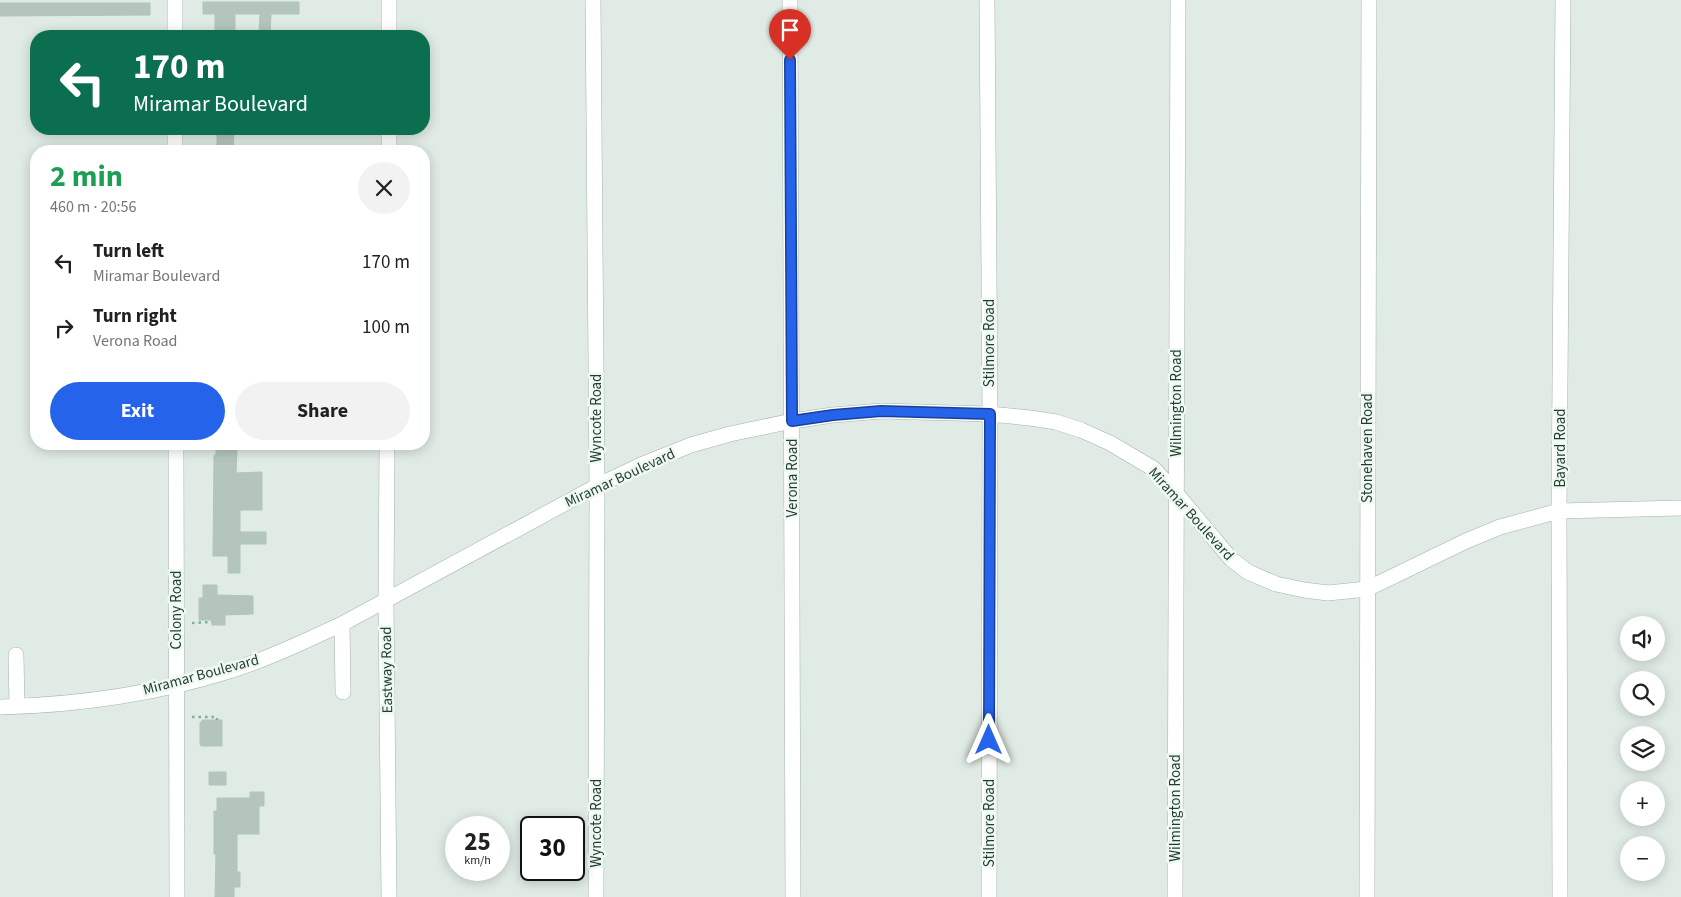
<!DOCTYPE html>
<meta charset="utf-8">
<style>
body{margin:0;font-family:"Source Sans 3",sans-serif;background:#f2f2f2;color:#202124;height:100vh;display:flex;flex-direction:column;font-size:19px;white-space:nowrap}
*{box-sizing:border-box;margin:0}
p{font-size:16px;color:#757577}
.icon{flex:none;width:28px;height:28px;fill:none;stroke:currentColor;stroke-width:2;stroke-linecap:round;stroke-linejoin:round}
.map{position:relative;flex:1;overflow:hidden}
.sheet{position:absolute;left:30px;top:145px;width:400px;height:305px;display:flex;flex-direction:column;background:#fff;border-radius:20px;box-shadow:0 2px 12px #0003}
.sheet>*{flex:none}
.banner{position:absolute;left:30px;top:30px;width:400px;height:105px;border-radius:20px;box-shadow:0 2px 12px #0003;background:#0b6e4f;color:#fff;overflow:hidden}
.controls{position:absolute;left:1620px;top:616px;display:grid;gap:10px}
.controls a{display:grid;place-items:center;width:45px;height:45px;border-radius:50%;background:#fff;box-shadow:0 2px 12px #0003;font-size:25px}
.speed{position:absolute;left:445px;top:816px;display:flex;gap:10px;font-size:25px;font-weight:700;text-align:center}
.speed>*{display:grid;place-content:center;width:65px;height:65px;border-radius:50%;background:#fff;box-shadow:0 2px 12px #0003;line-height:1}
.speed small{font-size:12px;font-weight:400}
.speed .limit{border:2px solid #111;border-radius:8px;background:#fff;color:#111}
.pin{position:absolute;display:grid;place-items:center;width:42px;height:42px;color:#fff;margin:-51px -21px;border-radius:50% 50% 50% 0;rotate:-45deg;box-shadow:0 0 5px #0007}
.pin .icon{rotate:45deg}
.me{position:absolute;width:55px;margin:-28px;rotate:0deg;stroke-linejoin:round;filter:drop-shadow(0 0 4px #0008)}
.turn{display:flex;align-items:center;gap:18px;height:105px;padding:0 20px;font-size:22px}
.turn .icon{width:65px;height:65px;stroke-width:2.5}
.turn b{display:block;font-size:35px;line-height:42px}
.round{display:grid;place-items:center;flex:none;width:52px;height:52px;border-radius:26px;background:#f2f2f2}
.headline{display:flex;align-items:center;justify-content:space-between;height:85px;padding:0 20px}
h1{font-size:30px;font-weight:700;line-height:38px;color:#1e9e55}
.button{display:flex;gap:10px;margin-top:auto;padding:10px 20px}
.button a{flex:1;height:58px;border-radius:30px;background:#2563eb;color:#fff;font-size:20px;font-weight:700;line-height:58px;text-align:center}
.button a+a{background:#f2f2f2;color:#202124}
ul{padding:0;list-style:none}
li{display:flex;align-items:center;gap:15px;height:65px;padding:0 20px}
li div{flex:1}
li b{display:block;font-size:19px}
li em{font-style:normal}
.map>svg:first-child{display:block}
</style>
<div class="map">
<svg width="1681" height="897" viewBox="0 0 1681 897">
<rect width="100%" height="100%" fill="#dfebe4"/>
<path fill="#b4c6bc" stroke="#b1c5b9" d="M 203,2 L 299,2 L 299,14 L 271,14 L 270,34 L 259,34 L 260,14 L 235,14 L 235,36 L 215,36 L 215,14 L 203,14 Z
M 0,3 L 150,3 L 150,15 L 0,16 Z
M 217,129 L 234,129 L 233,151 L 217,151 Z
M 216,449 L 237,449 L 236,473 L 262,472 L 262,510 L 240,510 L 240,532 L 266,532 L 266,544 L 240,544 L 240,573 L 228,573 L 228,556 L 213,556 L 214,455 L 216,455 Z
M 203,585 L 217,585 L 217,595 L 253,596 L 253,614 L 225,615 L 225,625 L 212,625 L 212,620 L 199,620 L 199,598 L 203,598 Z
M 202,720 L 222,720 L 222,746 L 201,746 L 200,744 L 200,722 L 202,722 Z
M 209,772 L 226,772 L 226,785 L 209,785 Z
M 250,792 L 264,792 L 264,806 L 259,806 L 259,834 L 237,834 L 237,872 L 240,872 L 240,887 L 234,887 L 234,897 L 215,897 L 216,854 L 214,854 L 214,811 L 217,811 L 217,798 L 250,798 Z"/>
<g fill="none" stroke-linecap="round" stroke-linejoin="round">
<defs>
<path id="minor" d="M 175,0 L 175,36
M 593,0 L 597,486 L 596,897
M 790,0 L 793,897
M 987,0 L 990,414 L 989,897
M 389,36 L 389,0
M 175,129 L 175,151
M 389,151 L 389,129
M 176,444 L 177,897
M 387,444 L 386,601 L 389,897
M 342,624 L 343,692
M 16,655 L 17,706
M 0,707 C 77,705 155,694 229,671 C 268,659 305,641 342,624 L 597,486 L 641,465 L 691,445 L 730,434 L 792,421 L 833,415 L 881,411 L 990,414 L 1030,418 L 1056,422 L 1081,430 L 1110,443 L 1154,469 L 1175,492 L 1231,559 L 1248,572 L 1276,584 L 1304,590 L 1328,593 L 1367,589 L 1466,541 L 1500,527 L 1559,511 L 1681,508
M 1175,897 L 1178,0
M 1367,897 L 1369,0
M 1560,897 L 1559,511 L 1563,0"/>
</defs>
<use href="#minor" stroke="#a2b3aa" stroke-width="16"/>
<path stroke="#7db197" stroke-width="2.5" stroke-dasharray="2.5 4" stroke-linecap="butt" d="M 192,623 L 212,622
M 192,717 L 217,717 L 217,720"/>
<use href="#minor" stroke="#fff" stroke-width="15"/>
</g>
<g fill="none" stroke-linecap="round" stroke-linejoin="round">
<defs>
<path id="route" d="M 790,60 L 792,421 L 833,415 L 881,411 L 990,414 L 989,740"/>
</defs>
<use href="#route" stroke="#184099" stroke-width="12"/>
<use href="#route" stroke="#2563eb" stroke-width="9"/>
</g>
<g text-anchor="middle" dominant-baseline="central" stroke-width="5" stroke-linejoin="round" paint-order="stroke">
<g font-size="15" fill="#1f3d2f" stroke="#f0f8f2">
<text transform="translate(989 343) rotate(-90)">Stilmore Road</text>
<text transform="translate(1176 403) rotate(-90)">Wilmington Road</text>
<text transform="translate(596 418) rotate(-90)">Wyncote Road</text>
<text transform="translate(1367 448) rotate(-90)">Stonehaven Road</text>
<text transform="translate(1560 448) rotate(-90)">Bayard Road</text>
<text transform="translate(620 478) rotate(-25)">Miramar Boulevard</text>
<text transform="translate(792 478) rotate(-90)">Verona Road</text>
<text transform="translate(1191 514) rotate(48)">Miramar Boulevard</text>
<text transform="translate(176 610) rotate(-90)">Colony Road</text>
<text transform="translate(387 670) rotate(-91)">Eastway Road</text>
<text transform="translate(201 675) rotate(-15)">Miramar Boulevard</text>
<text transform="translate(1175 808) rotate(-90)">Wilmington Road</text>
<text transform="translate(596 823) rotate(-90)">Wyncote Road</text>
<text transform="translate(989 823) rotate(-90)">Stilmore Road</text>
</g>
</g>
</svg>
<div class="controls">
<a><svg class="icon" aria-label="sound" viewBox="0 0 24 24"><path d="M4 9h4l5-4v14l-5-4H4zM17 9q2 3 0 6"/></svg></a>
<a><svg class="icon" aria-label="search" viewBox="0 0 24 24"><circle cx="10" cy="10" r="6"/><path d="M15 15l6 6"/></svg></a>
<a><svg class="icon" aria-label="layers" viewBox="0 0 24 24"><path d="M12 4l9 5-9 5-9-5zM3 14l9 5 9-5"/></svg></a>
<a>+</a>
<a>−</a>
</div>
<div class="speed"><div>25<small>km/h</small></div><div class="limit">30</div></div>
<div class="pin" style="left:790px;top:60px;background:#d93025"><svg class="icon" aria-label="arrive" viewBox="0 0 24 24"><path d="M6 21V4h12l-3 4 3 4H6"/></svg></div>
<svg class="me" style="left:989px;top:740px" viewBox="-20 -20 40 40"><path d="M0-17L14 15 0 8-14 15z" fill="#2563eb" stroke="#fff" stroke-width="4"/></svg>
<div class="banner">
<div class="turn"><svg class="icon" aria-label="left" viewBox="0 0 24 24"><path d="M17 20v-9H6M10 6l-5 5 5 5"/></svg><div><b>170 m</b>Miramar Boulevard</div></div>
</div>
<section class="sheet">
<div class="headline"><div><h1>2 min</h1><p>460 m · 20:56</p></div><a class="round"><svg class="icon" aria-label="close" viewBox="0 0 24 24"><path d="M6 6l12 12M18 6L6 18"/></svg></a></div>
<ul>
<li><svg class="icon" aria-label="left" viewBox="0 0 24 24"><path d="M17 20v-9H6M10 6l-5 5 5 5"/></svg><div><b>Turn left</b><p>Miramar Boulevard</p></div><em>170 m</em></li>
<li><svg class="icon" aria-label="right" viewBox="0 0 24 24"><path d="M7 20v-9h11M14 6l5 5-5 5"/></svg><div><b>Turn right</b><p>Verona Road</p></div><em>100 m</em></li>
</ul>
<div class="button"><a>Exit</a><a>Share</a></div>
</section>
</div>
